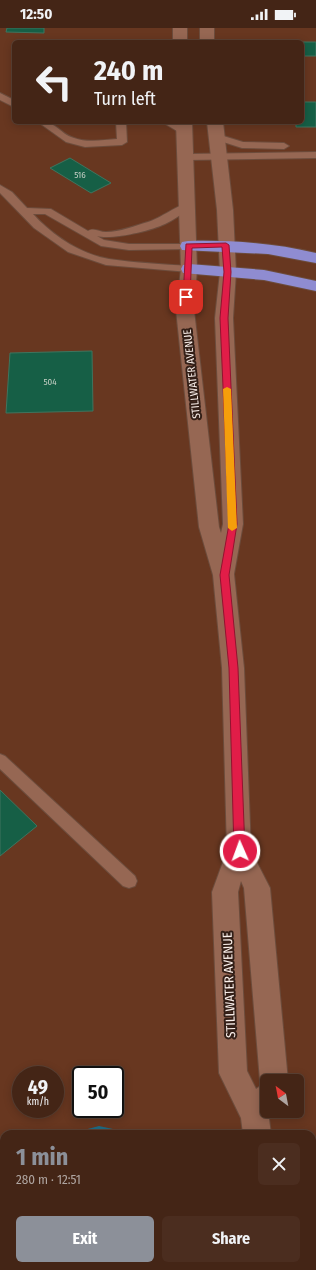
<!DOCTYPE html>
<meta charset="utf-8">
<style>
body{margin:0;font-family:"Fira Sans Condensed",sans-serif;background:#4b2d1f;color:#f1f3f6;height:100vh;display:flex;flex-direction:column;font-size:15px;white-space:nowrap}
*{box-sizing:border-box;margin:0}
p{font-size:13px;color:#afa5a1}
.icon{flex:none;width:22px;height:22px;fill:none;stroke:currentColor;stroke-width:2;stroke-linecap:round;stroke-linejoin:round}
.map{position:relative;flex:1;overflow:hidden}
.drawer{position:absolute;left:0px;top:1102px;width:316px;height:140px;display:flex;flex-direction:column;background:#442516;border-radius:12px 12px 0 0;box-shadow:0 2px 10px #0003,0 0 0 1px #5c4235}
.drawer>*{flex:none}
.hud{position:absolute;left:12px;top:12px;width:292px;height:84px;border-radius:6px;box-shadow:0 2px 10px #0003,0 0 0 1px #5c4235;background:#442516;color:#f1f3f6;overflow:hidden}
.needle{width:26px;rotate:328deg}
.buttons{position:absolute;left:260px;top:1046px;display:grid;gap:8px}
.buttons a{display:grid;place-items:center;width:44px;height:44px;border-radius:6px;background:#442516;box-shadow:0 2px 10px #0003,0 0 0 1px #5c4235;font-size:20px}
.speed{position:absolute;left:12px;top:1038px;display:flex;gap:8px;font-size:20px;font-weight:700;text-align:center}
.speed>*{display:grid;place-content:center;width:52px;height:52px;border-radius:50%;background:#442516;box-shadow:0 2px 10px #0003,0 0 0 1px #5c4235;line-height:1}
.speed small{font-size:10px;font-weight:400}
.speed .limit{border:2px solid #111;border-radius:6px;background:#fff;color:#111}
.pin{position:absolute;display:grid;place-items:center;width:34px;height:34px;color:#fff;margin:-17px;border-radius:8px;box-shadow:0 2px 6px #0006}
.me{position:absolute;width:44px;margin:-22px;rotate:358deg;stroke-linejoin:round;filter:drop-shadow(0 0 3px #0008)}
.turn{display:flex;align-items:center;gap:14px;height:84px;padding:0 16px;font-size:18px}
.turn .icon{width:52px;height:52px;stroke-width:2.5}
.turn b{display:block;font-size:28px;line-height:34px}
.round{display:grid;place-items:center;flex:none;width:42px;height:42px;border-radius:6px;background:#4b2d1f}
.headline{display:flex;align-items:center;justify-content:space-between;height:68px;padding:0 16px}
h1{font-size:24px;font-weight:700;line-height:30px;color:#8c9099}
.cta{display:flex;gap:8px;margin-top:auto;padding:8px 16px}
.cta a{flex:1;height:46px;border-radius:6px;background:#8c9099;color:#fff;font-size:16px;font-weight:700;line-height:46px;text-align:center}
.cta a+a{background:#4b2d1f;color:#f1f3f6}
.status{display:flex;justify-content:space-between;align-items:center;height:28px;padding:0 20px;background:#442516;direction:ltr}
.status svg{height:11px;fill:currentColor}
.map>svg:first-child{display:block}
</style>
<div class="status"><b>12:50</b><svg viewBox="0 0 49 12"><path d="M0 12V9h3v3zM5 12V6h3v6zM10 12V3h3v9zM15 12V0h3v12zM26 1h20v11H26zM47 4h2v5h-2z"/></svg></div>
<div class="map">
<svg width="316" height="1242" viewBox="0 0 316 1242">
<rect width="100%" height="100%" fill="#5b311e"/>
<path fill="#683720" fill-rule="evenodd" d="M 0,0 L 316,0 L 316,1242 L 0,1242 ZM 14,14 L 302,14 L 302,94 L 14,94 ZM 21,1047 L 55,1047 L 55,1081 L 21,1081 ZM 81,1047 L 115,1047 L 115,1081 L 81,1081 ZM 267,1053 L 297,1053 L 297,1083 L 267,1083 ZM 4,1106 L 312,1106 L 312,1238 L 4,1238 Z"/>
<path fill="#206c85" d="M 99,1098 L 113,1101 L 117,1106 L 79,1106 L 84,1102 Z
M 0,1148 L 4,1148 L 4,1238 L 120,1238 L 116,1242 L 0,1242 Z"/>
<path fill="#165f46" stroke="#3f745e" d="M 7,0 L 44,0 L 44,5 L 6,4 Z
M 275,14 L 316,14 L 316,28 L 302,28 L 302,14 Z
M 302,74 L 316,74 L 316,99 L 296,99 L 296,94 L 302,94 Z
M 70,130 L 111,155 L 91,165 L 50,140 Z
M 92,323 L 93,383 L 6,385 L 10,325 Z
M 0,762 L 37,798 L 0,828 Z"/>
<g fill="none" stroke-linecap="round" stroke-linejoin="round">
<defs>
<path id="service" d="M 0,65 L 14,72 L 14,79 L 0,72 Z
M 38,94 C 59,94 58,105 74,110 C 87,115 103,112 117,111 L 116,94 L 126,94 L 127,114 L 122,117 L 85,119 L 66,114 Z
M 162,94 L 174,94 L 190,104 L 185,107 L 182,106 Z
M 217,106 L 243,114 L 284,115 L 289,118 L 284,121 L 242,120 L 214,111 L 212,109 Z
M 316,124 L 316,130 L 186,132 L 181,129 L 186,126 Z
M 0,157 L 12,164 L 27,180 L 51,181 L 88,203 C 94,199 99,204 106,204 C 120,204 134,198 148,194 C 160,191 183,173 192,175 L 193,177 L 192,179 C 183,185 174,192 165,196 C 150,203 112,212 97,208 L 104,212 L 129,216 L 192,216 L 193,218 L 188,221 L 129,222 L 101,218 L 45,186 L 33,186 C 52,207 80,226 109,231 C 135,235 162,236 189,238 L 194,241 L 189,244 L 106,237 L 68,224 L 34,200 L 0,165 Z
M 0,726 L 5,728 L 135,848 L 137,853 L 135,858 L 129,860 L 123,858 L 0,741 Z"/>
<path id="secondary" d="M 173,0 L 187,0 L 187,14 L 173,14 Z
M 200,0 L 214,0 L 214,14 L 200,14 Z
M 176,94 L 192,94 L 197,241 L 194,282 L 219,499 L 221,505 L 223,496 L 215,290 L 220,244 L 217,182 L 207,94 L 223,94 L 233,182 L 236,244 L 233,290 L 243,496 L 234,546 L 244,640 L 251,823 L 270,860 L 288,1053 L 267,1053 L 267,1083 L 274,1083 L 269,1091 L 271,1106 L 243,1106 L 241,1090 L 219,1045 L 212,864 L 227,823 L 222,640 L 213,547 L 199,499 L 176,282 L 181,241 ZM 241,853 L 244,860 L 260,1053 L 262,1057 L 256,1061 L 247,1043 L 238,864 Z
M 256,1238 L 286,1238 L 286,1242 L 256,1242 Z"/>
<path id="motorway" d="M 188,213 C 231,212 274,215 316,225 L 316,235 L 268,226 L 182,222 L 180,218 L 182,214 Z
M 189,236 L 264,242 L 316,253 L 316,263 L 264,252 L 183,245 L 181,241 L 183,237 Z"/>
</defs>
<use href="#service" stroke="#6c4c3c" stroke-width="2"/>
<use href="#secondary" stroke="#6c4c3c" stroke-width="2"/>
<use href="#motorway" stroke="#6c4c3c" stroke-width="2"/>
<use href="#service" fill="#966753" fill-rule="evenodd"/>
<use href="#secondary" fill="#966753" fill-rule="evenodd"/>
<use href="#motorway" fill="#8f8cd1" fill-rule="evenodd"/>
</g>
<path fill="#e11d48" stroke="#92132f" d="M 226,215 L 229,217 L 231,244 L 228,290 L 237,496 L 229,547 L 238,640 L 245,823 L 243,826 L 240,827 L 236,826 L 234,823 L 229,640 L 220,547 L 229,496 L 220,290 L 224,244 L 222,219 L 192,220 L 190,269 L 186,271 L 183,269 L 186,216 Z"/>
<path fill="#f59e0b" d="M 227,359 L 231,361 L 237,500 L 232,503 L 228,500 L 223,361 Z"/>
<g text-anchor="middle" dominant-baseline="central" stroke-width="4" stroke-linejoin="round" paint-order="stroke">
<g font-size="9" fill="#c3cdc3">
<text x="80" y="147">516</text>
<text x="50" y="354">504</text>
</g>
<g font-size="11" fill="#fdf2ed" stroke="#331f17">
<text transform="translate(192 346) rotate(-96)">STILLWATER AVENUE</text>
</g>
<g font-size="13" fill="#fdf2ed" stroke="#331f17">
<text transform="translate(229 957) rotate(-92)">STILLWATER AVENUE</text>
</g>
</g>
</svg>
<div class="buttons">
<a><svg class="needle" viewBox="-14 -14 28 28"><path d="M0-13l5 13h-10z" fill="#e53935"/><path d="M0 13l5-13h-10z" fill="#afa5a1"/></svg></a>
</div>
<div class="speed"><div>49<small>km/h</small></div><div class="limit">50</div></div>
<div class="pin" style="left:186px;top:269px;background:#d93025"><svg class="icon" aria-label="arrive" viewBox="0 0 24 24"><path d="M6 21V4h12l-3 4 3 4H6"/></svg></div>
<svg class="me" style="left:240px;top:823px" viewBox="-20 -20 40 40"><circle r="17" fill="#e11d48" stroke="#fff" stroke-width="3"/><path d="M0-11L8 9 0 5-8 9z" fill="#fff"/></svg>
<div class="hud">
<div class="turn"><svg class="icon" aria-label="left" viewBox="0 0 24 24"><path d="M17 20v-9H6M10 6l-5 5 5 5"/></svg><div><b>240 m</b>Turn left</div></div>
</div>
<section class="drawer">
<div class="headline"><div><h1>1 min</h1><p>280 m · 12:51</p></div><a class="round"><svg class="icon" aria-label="close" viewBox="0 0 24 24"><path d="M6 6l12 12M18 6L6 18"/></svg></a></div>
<div class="cta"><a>Exit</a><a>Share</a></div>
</section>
</div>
